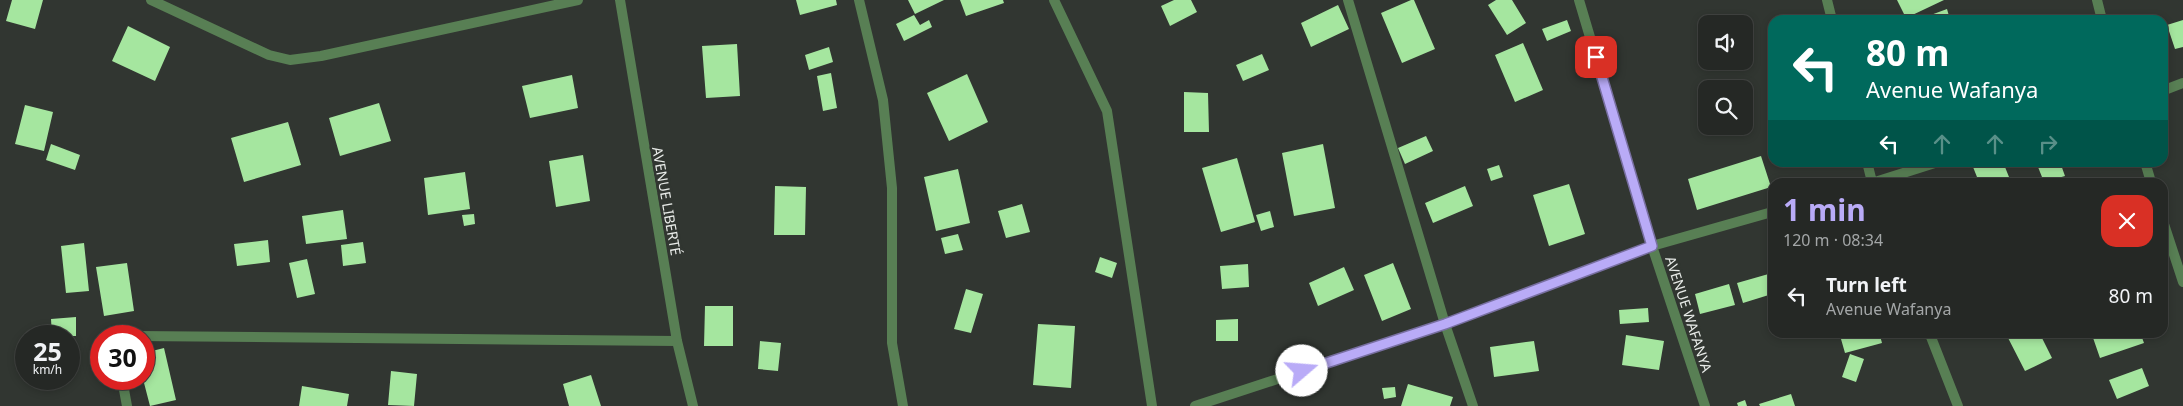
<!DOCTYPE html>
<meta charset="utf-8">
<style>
body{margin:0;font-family:"Noto Sans",sans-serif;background:#2d302d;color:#f1f3f6;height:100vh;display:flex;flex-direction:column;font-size:19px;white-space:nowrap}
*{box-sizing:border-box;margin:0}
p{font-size:16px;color:#a3a6a7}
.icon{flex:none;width:28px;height:28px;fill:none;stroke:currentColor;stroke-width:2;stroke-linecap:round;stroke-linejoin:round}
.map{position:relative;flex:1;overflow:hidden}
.drawer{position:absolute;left:1768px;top:178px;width:400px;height:160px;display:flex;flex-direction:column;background:#252825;border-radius:15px;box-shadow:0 2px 8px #0003,0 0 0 1px #424442}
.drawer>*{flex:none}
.hud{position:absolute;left:1768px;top:15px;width:400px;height:152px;border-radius:15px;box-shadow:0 2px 8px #0003,0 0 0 1px #424442;background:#00695c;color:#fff;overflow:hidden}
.buttons{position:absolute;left:1698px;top:15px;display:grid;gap:10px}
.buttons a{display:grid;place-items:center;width:55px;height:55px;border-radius:10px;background:#252825;box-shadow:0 2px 8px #0003,0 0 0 1px #424442;font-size:25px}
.speed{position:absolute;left:15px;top:325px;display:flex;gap:10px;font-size:25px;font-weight:700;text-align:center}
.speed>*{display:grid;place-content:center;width:65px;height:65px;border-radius:50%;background:#252825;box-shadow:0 2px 8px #0003,0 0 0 1px #424442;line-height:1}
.speed small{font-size:12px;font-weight:400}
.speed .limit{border:8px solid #d22;background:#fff;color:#111}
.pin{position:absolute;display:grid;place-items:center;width:42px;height:42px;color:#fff;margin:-21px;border-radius:10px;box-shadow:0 2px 8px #0006}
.me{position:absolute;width:55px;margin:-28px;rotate:72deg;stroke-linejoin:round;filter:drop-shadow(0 0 4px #0008)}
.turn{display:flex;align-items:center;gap:18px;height:105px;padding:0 15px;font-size:22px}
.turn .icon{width:65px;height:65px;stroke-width:2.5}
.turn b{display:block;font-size:35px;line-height:42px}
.lanes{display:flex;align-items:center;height:48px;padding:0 15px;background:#0003;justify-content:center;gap:25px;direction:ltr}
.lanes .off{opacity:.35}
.round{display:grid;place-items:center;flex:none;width:52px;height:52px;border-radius:15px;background:#2d302d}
.overview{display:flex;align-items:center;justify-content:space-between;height:85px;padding:0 15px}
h1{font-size:30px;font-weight:700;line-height:38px;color:#b9abf7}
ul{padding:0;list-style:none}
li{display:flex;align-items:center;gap:15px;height:65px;padding:0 15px}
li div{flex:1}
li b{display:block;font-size:19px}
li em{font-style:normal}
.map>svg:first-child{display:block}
</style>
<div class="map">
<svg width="2183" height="406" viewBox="0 0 2183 406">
<rect width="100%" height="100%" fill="#313631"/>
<path fill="#a5e69f" d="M 12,0 L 43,0 L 35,29 L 6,21 Z
M 796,0 L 836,0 L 837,5 L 800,15 Z
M 908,0 L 944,0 L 915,14 Z
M 960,0 L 1003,0 L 1004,3 L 966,16 Z
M 1174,0 L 1191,0 L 1197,12 L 1170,26 L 1161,6 Z
M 1411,0 L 1414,0 L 1435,49 L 1402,63 L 1381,13 Z
M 1496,0 L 1512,0 L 1526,23 L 1507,35 L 1488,5 Z
M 1897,0 L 1944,0 L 1906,18 Z
M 1338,5 L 1349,29 L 1311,47 L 1301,23 Z
M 1947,9 L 1949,16 L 1954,14 L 1957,20 L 1930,20 L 1928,16 Z
M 914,15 L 920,25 L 929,20 L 932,27 L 904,41 L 896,24 Z
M 1567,20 L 1571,31 L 1547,41 L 1542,29 Z
M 2183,20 L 2183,47 L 2175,49 L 2167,25 Z
M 128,26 L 170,47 L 155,81 L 112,61 Z
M 1523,43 L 1543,90 L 1515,102 L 1495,55 Z
M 737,44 L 740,96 L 706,98 L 702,46 Z
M 829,47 L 833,62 L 809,70 L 805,55 Z
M 1262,54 L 1269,70 L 1243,81 L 1236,65 Z
M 831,73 L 837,108 L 823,111 L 817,76 Z
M 967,74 L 988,122 L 949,141 L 927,93 Z
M 572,75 L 578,108 L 530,118 L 522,86 Z
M 1184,92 L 1208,93 L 1209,132 L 1184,132 Z
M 379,103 L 391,141 L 340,156 L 329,118 Z
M 25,105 L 53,112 L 44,151 L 15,144 Z
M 288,122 L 301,165 L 244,182 L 231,138 Z
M 1426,136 L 1433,151 L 1405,164 L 1398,148 Z
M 51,144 L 80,155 L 75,170 L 46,160 Z
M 1323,144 L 1335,208 L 1294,216 L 1282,153 Z
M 583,155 L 590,201 L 556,207 L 549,161 Z
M 1761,156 L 1771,187 L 1697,210 L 1688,179 Z
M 1237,158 L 1255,222 L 1221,232 L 1202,168 Z
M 1971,162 L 2003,162 L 2011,182 L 1979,182 Z
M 2036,162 L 2060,162 L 2065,176 L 2044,182 Z
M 1499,165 L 1503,177 L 1491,181 L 1487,169 Z
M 958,169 L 970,223 L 936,231 L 924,177 Z
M 465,172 L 470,209 L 428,215 L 424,178 Z
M 1569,184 L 1585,234 L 1549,246 L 1533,195 Z
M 775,186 L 806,187 L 805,235 L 774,235 Z
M 1465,186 L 1473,206 L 1433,223 L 1425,203 Z
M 1022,204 L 1030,232 L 1006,238 L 998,211 Z
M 343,210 L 347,239 L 306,244 L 302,216 Z
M 1270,211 L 1274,227 L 1261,231 L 1256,215 Z
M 474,214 L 475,224 L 464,226 L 462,215 Z
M 958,234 L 963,250 L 945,254 L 941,238 Z
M 268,240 L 270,262 L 237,266 L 234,244 Z
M 363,242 L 366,263 L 343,266 L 341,245 Z
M 84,243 L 89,291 L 66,293 L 61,246 Z
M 1100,257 L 1117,263 L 1112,278 L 1095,272 Z
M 307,259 L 315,294 L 297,298 L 289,263 Z
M 127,263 L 134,311 L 104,316 L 96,267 Z
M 1393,263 L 1411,309 L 1382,321 L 1364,275 Z
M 1248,264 L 1249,287 L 1222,289 L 1220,266 Z
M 1344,267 L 1354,290 L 1318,306 L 1309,283 Z
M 1772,273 L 1772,294 L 1743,303 L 1737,283 Z
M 1729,284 L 1735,305 L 1700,314 L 1695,294 Z
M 966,289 L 983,294 L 971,333 L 954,329 Z
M 705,306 L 733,306 L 733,346 L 704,346 Z
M 1648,308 L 1649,322 L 1620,324 L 1619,310 Z
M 76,317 L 76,336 L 52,336 L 51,319 Z
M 1238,319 L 1238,341 L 1216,341 L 1216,320 Z
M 1038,324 L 1075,326 L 1071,388 L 1033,385 Z
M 1839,332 L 1879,332 L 1882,343 L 1845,353 Z
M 2005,332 L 2039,332 L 2052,358 L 2025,371 Z
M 2091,332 L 2140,332 L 2144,343 L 2100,358 Z
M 1626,335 L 1664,341 L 1659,370 L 1622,365 Z
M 760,341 L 781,343 L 778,371 L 758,369 Z
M 1534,341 L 1539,371 L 1494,377 L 1490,347 Z
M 164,348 L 176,400 L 150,406 L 143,379 L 144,353 Z
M 1850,354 L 1864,359 L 1856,382 L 1842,377 Z
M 2142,368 L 2149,386 L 2117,399 L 2109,380 Z
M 391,371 L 417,374 L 414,406 L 388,405 Z
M 591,375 L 601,406 L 569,406 L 563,384 Z
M 1408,384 L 1453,397 L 1450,406 L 1401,406 Z
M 302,386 L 349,394 L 347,406 L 299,406 Z
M 1395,387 L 1396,397 L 1384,399 L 1382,388 Z
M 1791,394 L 1795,406 L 1760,406 L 1759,404 Z
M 1745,400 L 1747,406 L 1738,406 L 1737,403 Z"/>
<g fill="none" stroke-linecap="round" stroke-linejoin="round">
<path stroke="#587f54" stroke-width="10" d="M 151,0 L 269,55 L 290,60 L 321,56 L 578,0
M 620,0 L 677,341 L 693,406
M 859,0 L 883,100 L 892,188 L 892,343 L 903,406
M 1054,0 L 1107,111 L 1152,406
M 1348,0 L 1445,324 L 1473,406
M 1579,0 L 1652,246 L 1705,406
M 1827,0 L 1832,20
M 2097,0 L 2102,20
M 2162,91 L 2183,83
M 1867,162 L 1872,182
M 2145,162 L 2151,182
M 1875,182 L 1938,162
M 2162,218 L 2183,282
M 1929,332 L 1958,406
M 136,336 L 677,341
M 122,379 L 127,406
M 1195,406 L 1445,324 L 1652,246 L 1772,212"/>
</g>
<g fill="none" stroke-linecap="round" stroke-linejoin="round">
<defs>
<path id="route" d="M 1302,371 L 1445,324 L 1652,246 L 1596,57"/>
</defs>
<use href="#route" stroke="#786fa1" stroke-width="12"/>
<use href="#route" stroke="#b9abf7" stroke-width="9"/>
</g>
<g text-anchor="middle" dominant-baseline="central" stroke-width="5" stroke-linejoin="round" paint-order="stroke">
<g font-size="14" fill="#e9ece9" stroke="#313631">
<text transform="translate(667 201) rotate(80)">AVENUE LIBERTÉ</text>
<text transform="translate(1689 314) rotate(72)">AVENUE WAFANYA</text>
</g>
</g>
</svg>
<div class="buttons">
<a><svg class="icon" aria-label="sound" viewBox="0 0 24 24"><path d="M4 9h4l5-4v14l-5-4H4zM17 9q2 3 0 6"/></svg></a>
<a><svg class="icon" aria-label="search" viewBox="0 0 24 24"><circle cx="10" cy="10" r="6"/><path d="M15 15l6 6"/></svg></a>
</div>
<div class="speed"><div>25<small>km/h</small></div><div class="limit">30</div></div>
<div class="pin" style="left:1596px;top:57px;background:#d93025"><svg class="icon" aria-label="arrive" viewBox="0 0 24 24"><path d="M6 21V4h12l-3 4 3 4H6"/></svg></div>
<svg class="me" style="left:1302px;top:371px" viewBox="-20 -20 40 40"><circle r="19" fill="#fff"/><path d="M0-13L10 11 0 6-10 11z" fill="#b9abf7"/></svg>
<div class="hud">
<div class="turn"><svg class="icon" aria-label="left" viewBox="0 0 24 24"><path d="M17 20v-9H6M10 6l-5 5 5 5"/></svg><div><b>80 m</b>Avenue Wafanya</div></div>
<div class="lanes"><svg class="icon" aria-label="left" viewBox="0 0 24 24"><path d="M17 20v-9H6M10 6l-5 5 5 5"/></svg><svg class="icon off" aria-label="ahead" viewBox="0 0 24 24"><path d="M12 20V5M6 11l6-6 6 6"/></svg><svg class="icon off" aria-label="ahead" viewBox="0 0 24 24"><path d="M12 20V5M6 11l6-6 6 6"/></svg><svg class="icon off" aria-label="right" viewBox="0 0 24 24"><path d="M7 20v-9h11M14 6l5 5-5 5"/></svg></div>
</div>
<section class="drawer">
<div class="overview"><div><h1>1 min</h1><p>120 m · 08:34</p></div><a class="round" style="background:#d93025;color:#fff"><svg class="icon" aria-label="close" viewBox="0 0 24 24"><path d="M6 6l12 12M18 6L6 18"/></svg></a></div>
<ul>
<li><svg class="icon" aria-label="left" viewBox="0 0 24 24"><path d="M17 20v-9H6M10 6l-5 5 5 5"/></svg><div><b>Turn left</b><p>Avenue Wafanya</p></div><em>80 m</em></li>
</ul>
</section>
</div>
